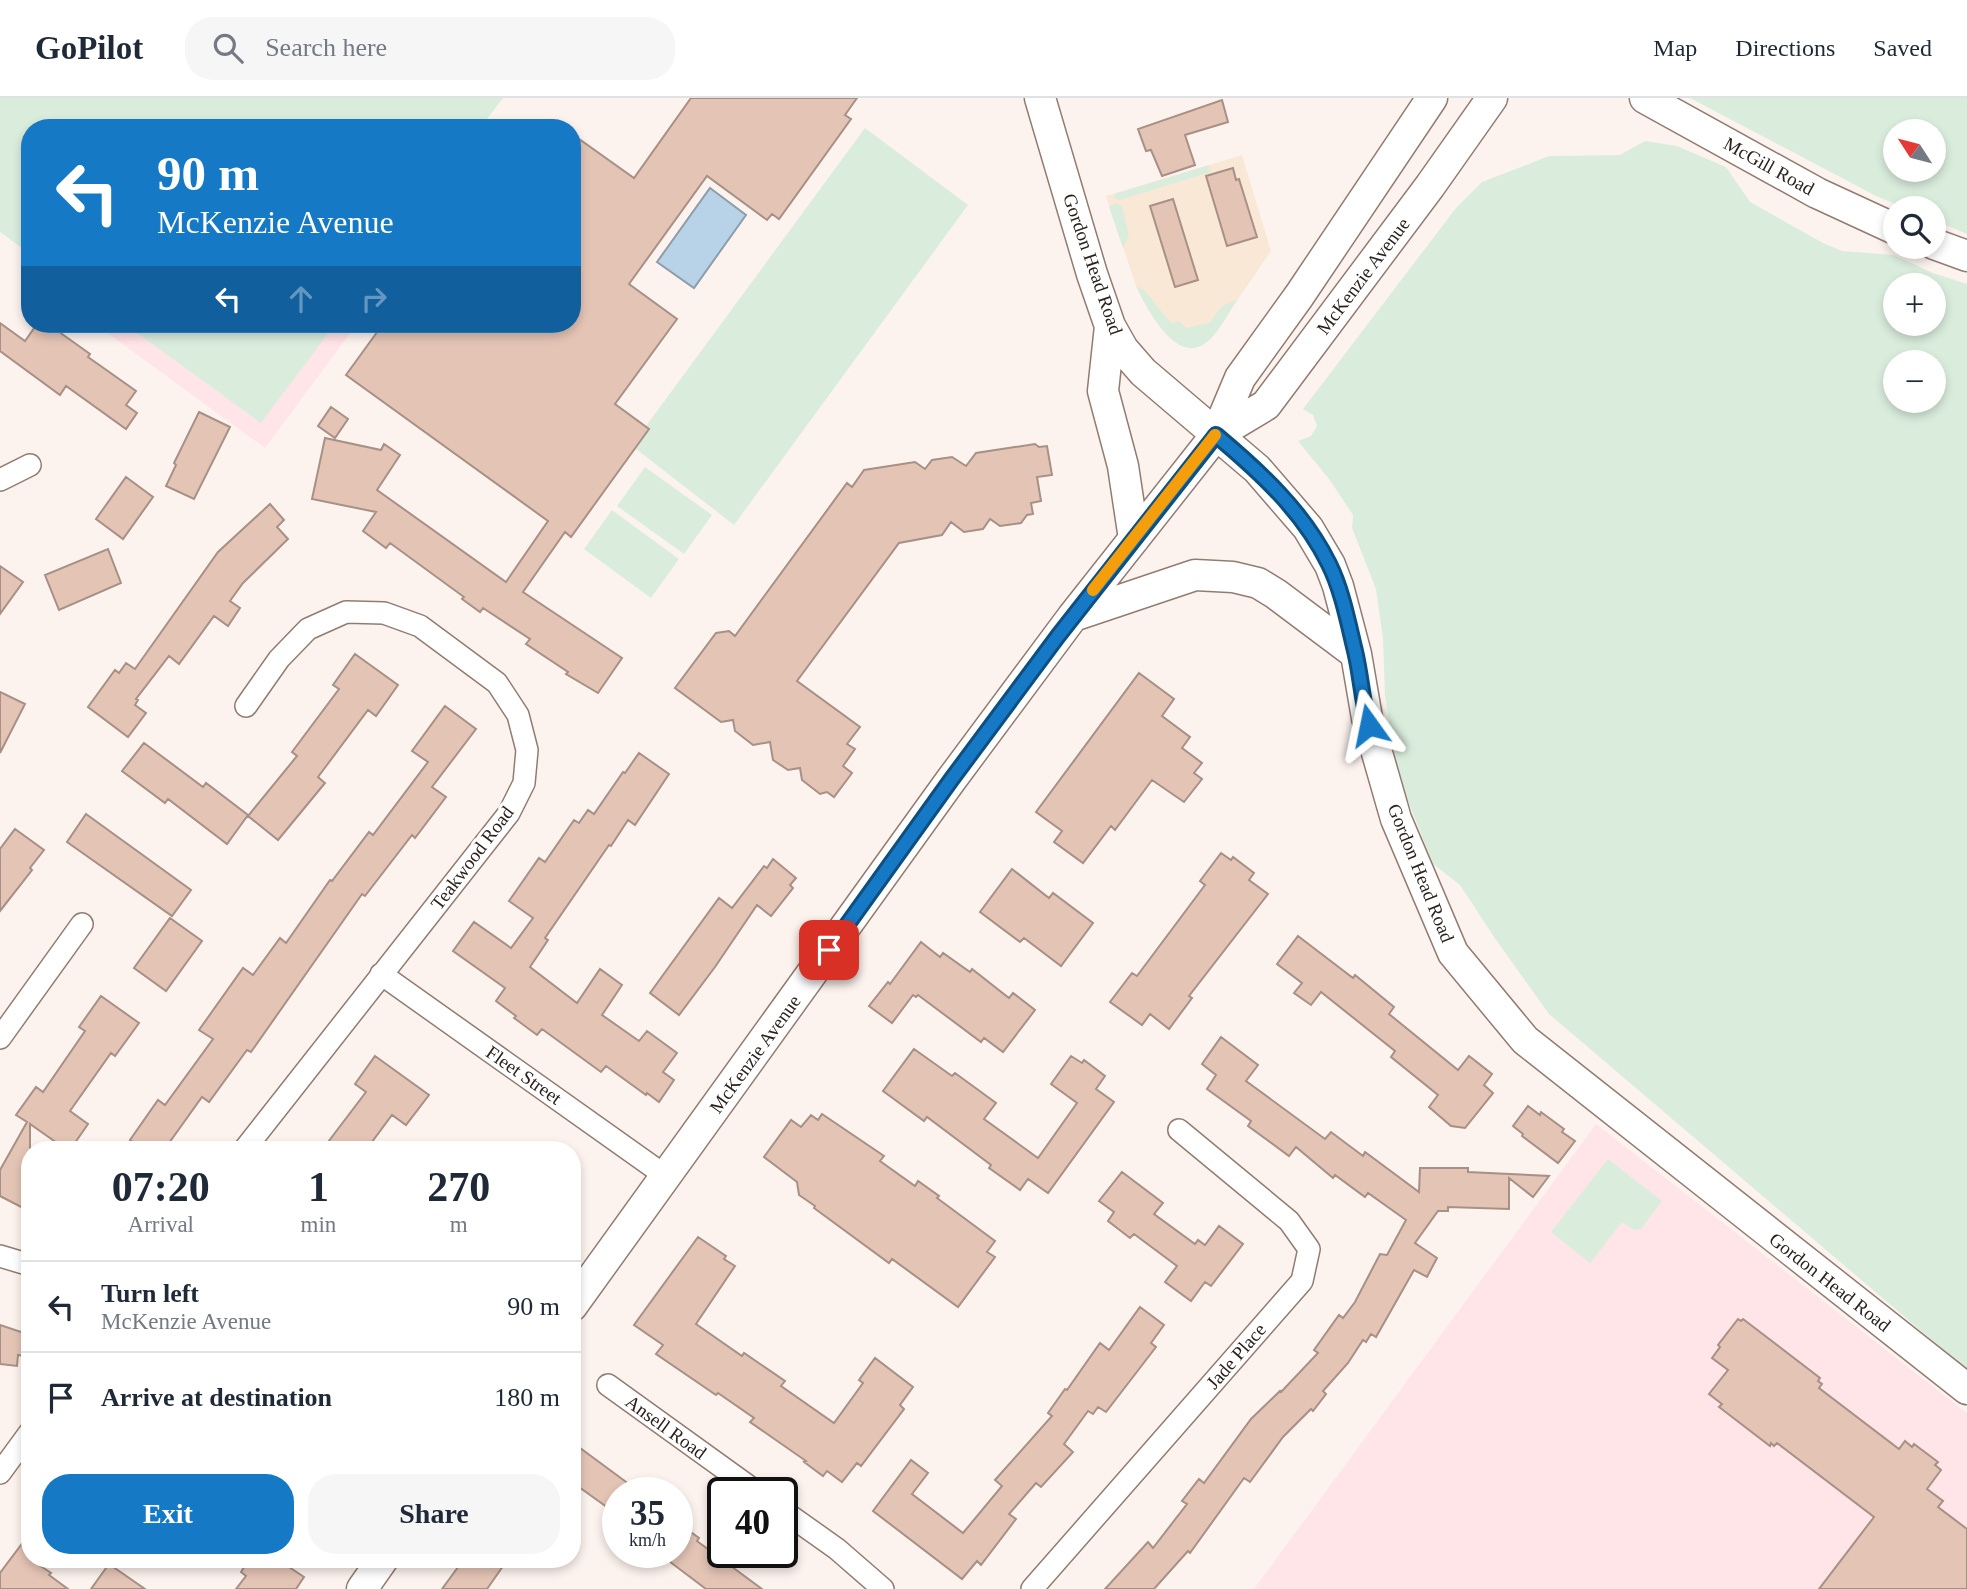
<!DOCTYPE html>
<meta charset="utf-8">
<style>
body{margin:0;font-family:"Times New Roman",serif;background:#f6f6f7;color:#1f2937;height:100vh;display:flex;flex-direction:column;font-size:26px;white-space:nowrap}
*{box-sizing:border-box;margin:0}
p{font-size:23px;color:#747a83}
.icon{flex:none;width:38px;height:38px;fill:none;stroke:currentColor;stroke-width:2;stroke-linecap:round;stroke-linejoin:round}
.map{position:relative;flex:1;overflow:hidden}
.side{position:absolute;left:21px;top:1043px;width:560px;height:427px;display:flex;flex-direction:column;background:#fff;border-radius:28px;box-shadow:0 4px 10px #0003}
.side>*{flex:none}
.guide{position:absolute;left:21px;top:21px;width:560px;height:214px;border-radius:28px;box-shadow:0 4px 10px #0003;background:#1679c5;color:#fff;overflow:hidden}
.needle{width:46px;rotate:306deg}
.controls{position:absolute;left:1883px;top:21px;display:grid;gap:14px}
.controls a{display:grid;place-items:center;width:63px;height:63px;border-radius:50%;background:#fff;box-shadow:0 4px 10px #0003;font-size:35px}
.speed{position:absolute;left:602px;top:1379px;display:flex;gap:14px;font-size:35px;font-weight:700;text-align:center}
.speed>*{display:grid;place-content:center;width:91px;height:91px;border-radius:50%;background:#fff;box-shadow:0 4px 10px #0003;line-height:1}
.speed small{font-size:18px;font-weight:400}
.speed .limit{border:4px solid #111;border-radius:10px;background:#fff;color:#111}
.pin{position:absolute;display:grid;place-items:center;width:60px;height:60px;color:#fff;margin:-30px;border-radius:14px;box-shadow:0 4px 10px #0006}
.me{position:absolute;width:77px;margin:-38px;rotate:348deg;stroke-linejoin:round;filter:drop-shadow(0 0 5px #0008)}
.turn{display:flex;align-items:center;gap:24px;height:147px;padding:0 21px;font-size:32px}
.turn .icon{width:91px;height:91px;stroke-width:2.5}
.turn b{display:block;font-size:49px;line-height:60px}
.lanes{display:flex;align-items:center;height:66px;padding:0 21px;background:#0003;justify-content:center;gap:35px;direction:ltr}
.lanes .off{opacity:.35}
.eta{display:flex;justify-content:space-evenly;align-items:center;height:119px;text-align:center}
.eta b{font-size:42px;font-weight:800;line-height:49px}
.action{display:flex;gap:14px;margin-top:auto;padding:14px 21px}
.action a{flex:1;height:80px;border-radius:28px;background:#1679c5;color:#fff;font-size:28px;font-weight:800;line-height:80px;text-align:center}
.action a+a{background:#f6f6f7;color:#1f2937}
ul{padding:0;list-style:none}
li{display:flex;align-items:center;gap:21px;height:91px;padding:0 21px;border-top:2px solid #e0e1e3}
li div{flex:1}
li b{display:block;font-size:26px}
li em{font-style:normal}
header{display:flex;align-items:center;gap:42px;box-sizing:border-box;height:98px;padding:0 35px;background:#fff;border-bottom:2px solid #e0e1e3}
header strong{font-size:33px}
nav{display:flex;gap:38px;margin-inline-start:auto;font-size:24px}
.search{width:490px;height:63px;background:#f6f6f7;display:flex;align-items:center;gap:18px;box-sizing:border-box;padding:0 24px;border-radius:28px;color:#747a83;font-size:26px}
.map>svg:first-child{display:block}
</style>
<header>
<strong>GoPilot</strong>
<div class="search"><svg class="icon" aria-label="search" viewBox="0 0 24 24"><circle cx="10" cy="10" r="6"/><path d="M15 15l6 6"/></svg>Search here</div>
<nav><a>Map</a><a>Directions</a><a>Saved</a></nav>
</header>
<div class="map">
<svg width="1967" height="1491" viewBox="0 0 1967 1491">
<rect width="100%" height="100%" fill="#fdf3ee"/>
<path fill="#fae8d7" d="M 1242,57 L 1271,153 L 1210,242 L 1197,249 L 1182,248 L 1170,240 L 1143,202 L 1136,188 L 1106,98 Z"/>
<path fill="#ffe4e8" d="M 95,226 L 357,226 L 265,350 Z
M 1596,1026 L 1967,1315 L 1967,1491 L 1254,1491 Z"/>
<path fill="#daeddd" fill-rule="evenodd" d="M 0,0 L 503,0 L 480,30 L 30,30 L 30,156 L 0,134 Z
M 1690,0 L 1967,0 L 1967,136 L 1934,122 L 1934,110 L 1905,110 L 1876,98 ZM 1895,33 L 1934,33 L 1934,72 L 1895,72 Z
M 865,30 L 968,107 L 734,427 L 636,351 L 649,331 L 646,328 Z
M 1645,43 L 1677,48 L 1726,69 L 1750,104 L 1823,145 L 1842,153 L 1894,157 L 1933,175 L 1967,186 L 1967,1272 L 1549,916 L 1494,839 L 1460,787 L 1433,766 L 1405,695 L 1395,660 L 1385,598 L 1383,541 L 1376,491 L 1352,430 L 1353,417 L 1329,381 L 1298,343 L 1311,338 L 1317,328 L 1313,317 L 1303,311 L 1456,110 L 1482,84 L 1549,58 L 1620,57 ZM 1895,187 L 1934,187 L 1934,226 L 1895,226 ZM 1895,264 L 1934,264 L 1934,303 L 1895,303 Z
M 1209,67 L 1211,74 L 1120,102 L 1115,101 L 1114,96 Z
M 1115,105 L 1122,108 L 1129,137 L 1123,150 L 1109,109 Z
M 1136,188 C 1148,190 1160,216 1172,225 L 1179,223 L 1186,230 L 1211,224 C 1217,211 1223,206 1237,202 C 1228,215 1220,233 1208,243 C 1177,271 1146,209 1136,188 Z
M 125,226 L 335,226 L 261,325 Z
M 645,369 L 712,417 L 684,456 L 617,408 Z
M 612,412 L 679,461 L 651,500 L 584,451 Z
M 1608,1061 L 1662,1103 L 1641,1131 L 1634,1132 L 1622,1124 L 1590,1165 L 1551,1134 Z"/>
<path fill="#b8d2e8" stroke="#8e9dab" stroke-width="2" d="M 710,90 L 746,117 L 694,190 L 657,164 Z"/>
<path fill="#e4c4b5" stroke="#a79085" stroke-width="2" d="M 691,0 L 857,0 L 845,17 L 851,21 L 779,121 L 772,116 L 767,122 L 707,78 L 629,186 L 677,221 L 615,306 L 649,331 L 571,439 L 565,434 L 523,494 L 622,560 L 598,595 L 566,576 L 568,574 L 526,546 L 530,541 L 483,510 L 480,514 L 462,501 L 464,499 L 390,445 L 386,450 L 363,433 L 376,414 L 312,401 L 325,340 L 381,352 L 384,346 L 400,357 L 377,392 L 506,484 L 548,423 L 346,277 L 383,226 L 572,226 L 572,36 L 634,80 Z
M 1222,2 L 1228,24 L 1185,37 L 1195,67 L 1162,78 L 1151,52 L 1146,53 L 1138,31 Z
M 1233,70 L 1236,82 L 1239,81 L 1257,139 L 1227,148 L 1206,78 Z
M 1173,101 L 1198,182 L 1175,189 L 1150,108 Z
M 0,225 L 25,243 L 37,226 L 48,226 L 90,256 L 88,259 L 136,293 L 126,307 L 137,315 L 126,331 L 66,288 L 60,297 L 0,253 Z
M 331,309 L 348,321 L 335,340 L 318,328 Z
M 199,314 L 230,329 L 194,401 L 166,388 L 176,367 L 174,365 Z
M 1035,346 L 1039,349 L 1047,348 L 1052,377 L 1037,379 L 1041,403 L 1031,405 L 1033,416 L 1027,417 L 1021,425 L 1000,428 L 990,421 L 983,431 L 964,434 L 951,424 L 942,437 L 899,445 L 797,583 L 860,629 L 847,646 L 855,651 L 843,668 L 852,675 L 834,699 L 827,694 L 820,696 L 802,682 L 800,670 L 788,672 L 773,662 L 770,644 L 753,647 L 735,633 L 733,622 L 721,624 L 675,590 L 716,535 L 729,533 L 735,538 L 847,385 L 852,389 L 864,372 L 915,364 L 925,371 L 932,362 L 952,359 L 966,368 L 976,355 Z
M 126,379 L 153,399 L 123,441 L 96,421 Z
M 270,406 L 284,422 L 277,429 L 288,441 L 243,485 L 230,503 L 240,510 L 228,528 L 214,518 L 179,566 L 169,558 L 136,601 L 138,602 L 135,607 L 146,615 L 128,639 L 88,609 L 115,572 L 119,575 L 126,565 L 135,571 L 218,454 Z
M 108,451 L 121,485 L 59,512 L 45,477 Z
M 0,468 L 23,484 L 0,516 Z
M 355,556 L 398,587 L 376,618 L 368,612 L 318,679 L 325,685 L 278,742 L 248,718 L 297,658 L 292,654 L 339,591 L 333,587 Z
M 1139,575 L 1174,601 L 1162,618 L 1190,639 L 1182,650 L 1202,665 L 1194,675 L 1202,681 L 1184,704 L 1152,682 L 1115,732 L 1111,728 L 1083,765 L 1054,744 L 1062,733 L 1036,714 Z
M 0,594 L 25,606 L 0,655 Z
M 445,608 L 476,631 L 432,689 L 446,699 L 415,740 L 412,737 L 365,798 L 362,796 L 251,954 L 247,952 L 209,1004 L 202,999 L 164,1052 L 144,1052 L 130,1042 L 158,1002 L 165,1007 L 213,941 L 199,932 L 243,870 L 253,877 L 280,840 L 286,845 L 330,782 L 332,783 L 369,734 L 373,737 L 428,664 L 412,653 Z
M 144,645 L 203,689 L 206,685 L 248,717 L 227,746 L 168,701 L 165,705 L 122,673 Z
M 639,655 L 669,676 L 635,727 L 628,722 L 611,748 L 609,747 L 545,840 L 548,842 L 530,869 L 577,905 L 600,871 L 622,887 L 602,917 L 639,943 L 647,933 L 677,955 L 663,974 L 674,982 L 659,1004 L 647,995 L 646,997 L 606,968 L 601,974 L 542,931 L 537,937 L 514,920 L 516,918 L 496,903 L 505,890 L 453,853 L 474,824 L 511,850 L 533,820 L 509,803 L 539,760 L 545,764 L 574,722 L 579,725 L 588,712 L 594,716 L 623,674 L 625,675 Z
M 86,716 L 191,792 L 172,818 L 67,744 Z
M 15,731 L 44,752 L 30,770 L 32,772 L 0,813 L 0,751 Z
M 1221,755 L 1231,762 L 1233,759 L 1254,775 L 1249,782 L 1268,796 L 1189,898 L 1192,900 L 1169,931 L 1150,916 L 1142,927 L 1110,904 L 1132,875 L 1137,878 L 1205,787 L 1200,783 Z
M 773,761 L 796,780 L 790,787 L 793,790 L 771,818 L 757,807 L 715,869 L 679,917 L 650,895 L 719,800 L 732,810 L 764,768 L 767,770 Z
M 1012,771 L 1049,800 L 1053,795 L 1093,825 L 1061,868 L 1024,840 L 1020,844 L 980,814 Z
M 170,820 L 202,843 L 166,893 L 134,870 Z
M 1298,838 L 1353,880 L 1355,877 L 1394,909 L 1389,916 L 1458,972 L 1469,958 L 1492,976 L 1484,987 L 1493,995 L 1465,1030 L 1451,1028 L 1429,1009 L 1438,997 L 1391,959 L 1395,953 L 1321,894 L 1311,907 L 1294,895 L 1302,885 L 1277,866 Z
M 921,844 L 940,859 L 943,855 L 970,874 L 972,871 L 1009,900 L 1013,895 L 1035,912 L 1003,954 L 984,940 L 981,944 L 918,897 L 916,899 L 913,897 L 892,925 L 869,908 L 888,884 L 890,886 Z
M 101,898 L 139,925 L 115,958 L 111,955 L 70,1013 L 88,1026 L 70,1052 L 67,1052 L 30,1026 L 30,1098 L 23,1110 L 0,1098 L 0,1072 L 27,1024 L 16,1017 L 36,989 L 43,994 L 85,933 L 79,929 Z
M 1221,939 L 1258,967 L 1246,983 L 1325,1041 L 1331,1034 L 1363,1058 L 1365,1054 L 1419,1094 L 1420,1070 L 1468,1070 L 1468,1074 L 1549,1078 L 1533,1099 L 1509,1080 L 1509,1111 L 1448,1109 L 1448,1113 L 1438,1113 L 1415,1145 L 1437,1160 L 1427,1179 L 1414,1172 L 1376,1239 L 1371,1236 L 1366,1244 L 1363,1242 L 1348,1265 L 1323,1293 L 1326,1296 L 1313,1313 L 1311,1311 L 1283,1339 L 1250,1384 L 1244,1380 L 1190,1455 L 1188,1453 L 1154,1491 L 1105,1491 L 1148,1444 L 1153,1450 L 1187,1406 L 1182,1403 L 1199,1381 L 1204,1385 L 1251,1321 L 1280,1293 L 1281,1294 L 1318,1255 L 1314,1252 L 1339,1217 L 1343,1220 L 1355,1204 L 1380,1156 L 1387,1157 L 1406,1122 L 1368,1095 L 1365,1099 L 1335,1077 L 1333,1080 L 1296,1049 L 1289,1058 L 1248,1028 L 1251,1023 L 1207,991 L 1216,977 L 1202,966 Z
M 914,951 L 952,978 L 955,975 L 996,1005 L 984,1021 L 1038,1060 L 1077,1005 L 1051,986 L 1071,958 L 1082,965 L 1084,962 L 1105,978 L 1096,991 L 1114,1004 L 1048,1095 L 1028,1081 L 1020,1092 L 989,1070 L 991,1067 L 927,1019 L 924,1023 L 883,993 Z
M 375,958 L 429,997 L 406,1027 L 392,1017 L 366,1052 L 322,1052 L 366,994 L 355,986 Z
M 1528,1008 L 1540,1017 L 1541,1014 L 1564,1031 L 1562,1034 L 1575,1043 L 1558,1065 L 1522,1038 L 1523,1036 L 1513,1028 Z
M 822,1016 L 884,1058 L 880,1063 L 915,1088 L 918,1083 L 939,1098 L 937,1100 L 995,1143 L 987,1154 L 995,1159 L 958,1209 L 892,1161 L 889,1165 L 814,1110 L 815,1108 L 799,1097 L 797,1084 L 764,1059 L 791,1022 L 801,1029 L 811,1017 L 818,1022 Z
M 1122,1074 L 1163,1105 L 1154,1116 L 1195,1146 L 1198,1142 L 1205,1147 L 1219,1128 L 1243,1146 L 1211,1188 L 1205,1184 L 1191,1203 L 1165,1184 L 1177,1168 L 1134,1136 L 1130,1140 L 1108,1123 L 1114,1114 L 1099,1103 Z
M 698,1139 L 726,1158 L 724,1161 L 735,1168 L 696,1226 L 742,1258 L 744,1255 L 785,1283 L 781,1288 L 834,1325 L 863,1285 L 859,1282 L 875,1260 L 913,1289 L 900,1307 L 904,1311 L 861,1368 L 857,1365 L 842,1384 L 827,1373 L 823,1378 L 804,1364 L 806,1363 L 750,1324 L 754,1320 L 718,1295 L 716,1297 L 656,1256 L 663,1247 L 634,1227 Z
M 1140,1209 L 1164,1227 L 1151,1245 L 1156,1249 L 1106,1314 L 1098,1309 L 1093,1316 L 1088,1313 L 1064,1346 L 1073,1354 L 1041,1389 L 1036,1385 L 1009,1416 L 1016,1421 L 981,1467 L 977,1463 L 962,1481 L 873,1413 L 911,1362 L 928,1375 L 912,1396 L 963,1435 L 1002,1388 L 995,1382 L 1052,1318 L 1048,1315 L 1065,1291 L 1067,1292 L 1100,1245 L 1109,1252 Z
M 1738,1221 L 1741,1223 L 1743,1221 L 1820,1280 L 1818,1283 L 1822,1286 L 1819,1290 L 1899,1351 L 1905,1343 L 1912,1349 L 1914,1346 L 1938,1364 L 1935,1367 L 1941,1372 L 1927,1391 L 1943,1403 L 1938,1409 L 1967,1431 L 1967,1491 L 1819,1491 L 1874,1419 L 1777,1345 L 1774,1348 L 1771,1345 L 1770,1348 L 1719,1309 L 1722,1306 L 1709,1296 L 1728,1272 L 1712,1260 L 1720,1249 L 1718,1247 Z
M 0,1227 L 30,1237 L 30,1259 L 18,1257 L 17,1268 L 0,1266 Z
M 572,1344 L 641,1395 L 618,1395 L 618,1417 L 572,1384 Z
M 677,1424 L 699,1440 L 697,1443 L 762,1491 L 706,1491 L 657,1454 L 677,1454 Z
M 30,1435 L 30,1461 L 51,1475 L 49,1477 L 68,1491 L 0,1491 L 0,1475 Z
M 249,1461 L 277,1461 L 304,1479 L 296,1491 L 236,1491 L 246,1478 L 241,1474 Z
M 464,1461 L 508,1461 L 487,1491 L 442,1491 Z
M 109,1466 L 145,1491 L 91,1491 Z"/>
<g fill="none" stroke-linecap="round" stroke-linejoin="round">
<defs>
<path id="street" d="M 0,382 L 30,367
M 381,876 L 667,1079
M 0,940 L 82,826
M 244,1052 L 509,715 L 524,685 L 527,652 L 518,617 L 497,585 L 420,528 L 384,515 L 346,514 L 308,531 L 279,561 L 246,608
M 0,1158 L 30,1167
M 608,1287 L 758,1395
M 0,1375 L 30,1334
M 782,1412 L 837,1451 L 883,1491
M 1032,1491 L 1302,1183 L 1309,1151 L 1289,1123 L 1179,1032"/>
<path id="secondary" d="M 1040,0 L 1092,176 L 1110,228 L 1123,251 L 1143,274 L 1257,371 L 1308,430 L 1330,467 L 1338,488 L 1356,556 L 1367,620 L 1396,721 L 1453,855 L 1525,942 L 1967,1291
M 1645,0 L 1817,95 L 1895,131
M 1934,146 L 1967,158
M 1110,228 L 1103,293 L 1123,368 L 1134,441
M 1216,337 L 1266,307 L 1430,88 L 1492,0
M 1073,518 L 1195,477 L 1233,479 L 1258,485 L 1276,496 L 1356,556
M 572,1208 L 951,682 L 1073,518 L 1216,337 L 1240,280 L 1299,198 L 1432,0
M 362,1491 L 383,1461"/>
</defs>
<use href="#street" stroke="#927c71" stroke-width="24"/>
<use href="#secondary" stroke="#927c71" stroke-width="33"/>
<use href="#street" stroke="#fff" stroke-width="21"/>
<use href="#secondary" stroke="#fff" stroke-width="30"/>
</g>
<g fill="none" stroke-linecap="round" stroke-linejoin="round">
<defs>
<path id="route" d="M 829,852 L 951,682 L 1058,538 L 1216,337 C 1260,374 1303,413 1329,466 C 1342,492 1348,524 1355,553 C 1361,578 1362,603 1369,627"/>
</defs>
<use href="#route" stroke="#0e4f80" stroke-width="18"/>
<use href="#route" stroke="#1679c5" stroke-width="12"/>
<path stroke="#f59e0b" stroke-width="12" d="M 1093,492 L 1215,337"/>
</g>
<g text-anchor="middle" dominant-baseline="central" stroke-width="6" stroke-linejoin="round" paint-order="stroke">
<g font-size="19" fill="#2b221e" stroke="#fff">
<text transform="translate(1769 68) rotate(29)">McGill Road</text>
<text transform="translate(1093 166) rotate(71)">Gordon Head Road</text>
<text transform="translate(1363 178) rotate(-53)">McKenzie Avenue</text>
<text transform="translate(472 760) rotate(-53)">Teakwood Road</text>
<text transform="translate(1421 775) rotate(68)">Gordon Head Road</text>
<text transform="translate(755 956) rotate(-54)">McKenzie Avenue</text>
<text transform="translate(524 977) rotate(35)">Fleet Street</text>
<text transform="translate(1830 1184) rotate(38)">Gordon Head Road</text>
<text transform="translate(1236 1258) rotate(-49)">Jade Place</text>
<text transform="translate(666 1329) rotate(36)">Ansell Road</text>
</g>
</g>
</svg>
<div class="controls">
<a><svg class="needle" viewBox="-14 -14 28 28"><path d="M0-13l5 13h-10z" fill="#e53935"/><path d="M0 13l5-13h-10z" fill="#747a83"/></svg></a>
<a><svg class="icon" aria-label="search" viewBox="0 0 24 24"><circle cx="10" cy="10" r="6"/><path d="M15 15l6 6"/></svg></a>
<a>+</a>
<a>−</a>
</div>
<div class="speed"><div>35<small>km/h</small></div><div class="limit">40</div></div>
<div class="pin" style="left:829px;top:852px;background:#d93025"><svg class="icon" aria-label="arrive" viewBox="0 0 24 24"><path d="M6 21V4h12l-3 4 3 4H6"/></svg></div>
<svg class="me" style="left:1369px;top:627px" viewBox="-20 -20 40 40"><path d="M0-17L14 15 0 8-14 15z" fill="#1679c5" stroke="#fff" stroke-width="4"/></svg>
<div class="guide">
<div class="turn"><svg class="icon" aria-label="left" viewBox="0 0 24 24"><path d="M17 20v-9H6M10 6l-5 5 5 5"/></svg><div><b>90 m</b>McKenzie Avenue</div></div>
<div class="lanes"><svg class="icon" aria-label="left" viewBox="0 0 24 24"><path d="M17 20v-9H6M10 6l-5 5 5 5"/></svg><svg class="icon off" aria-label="ahead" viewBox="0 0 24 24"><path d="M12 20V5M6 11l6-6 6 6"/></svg><svg class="icon off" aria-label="right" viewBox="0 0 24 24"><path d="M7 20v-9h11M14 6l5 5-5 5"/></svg></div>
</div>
<section class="side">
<div class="eta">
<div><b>07:20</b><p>Arrival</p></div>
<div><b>1</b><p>min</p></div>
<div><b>270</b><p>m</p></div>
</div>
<ul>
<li><svg class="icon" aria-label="left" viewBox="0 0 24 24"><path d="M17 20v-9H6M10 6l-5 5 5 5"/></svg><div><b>Turn left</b><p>McKenzie Avenue</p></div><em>90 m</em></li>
<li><svg class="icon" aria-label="arrive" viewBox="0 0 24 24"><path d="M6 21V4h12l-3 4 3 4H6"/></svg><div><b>Arrive at destination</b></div><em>180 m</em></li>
</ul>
<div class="action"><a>Exit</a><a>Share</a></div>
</section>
</div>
